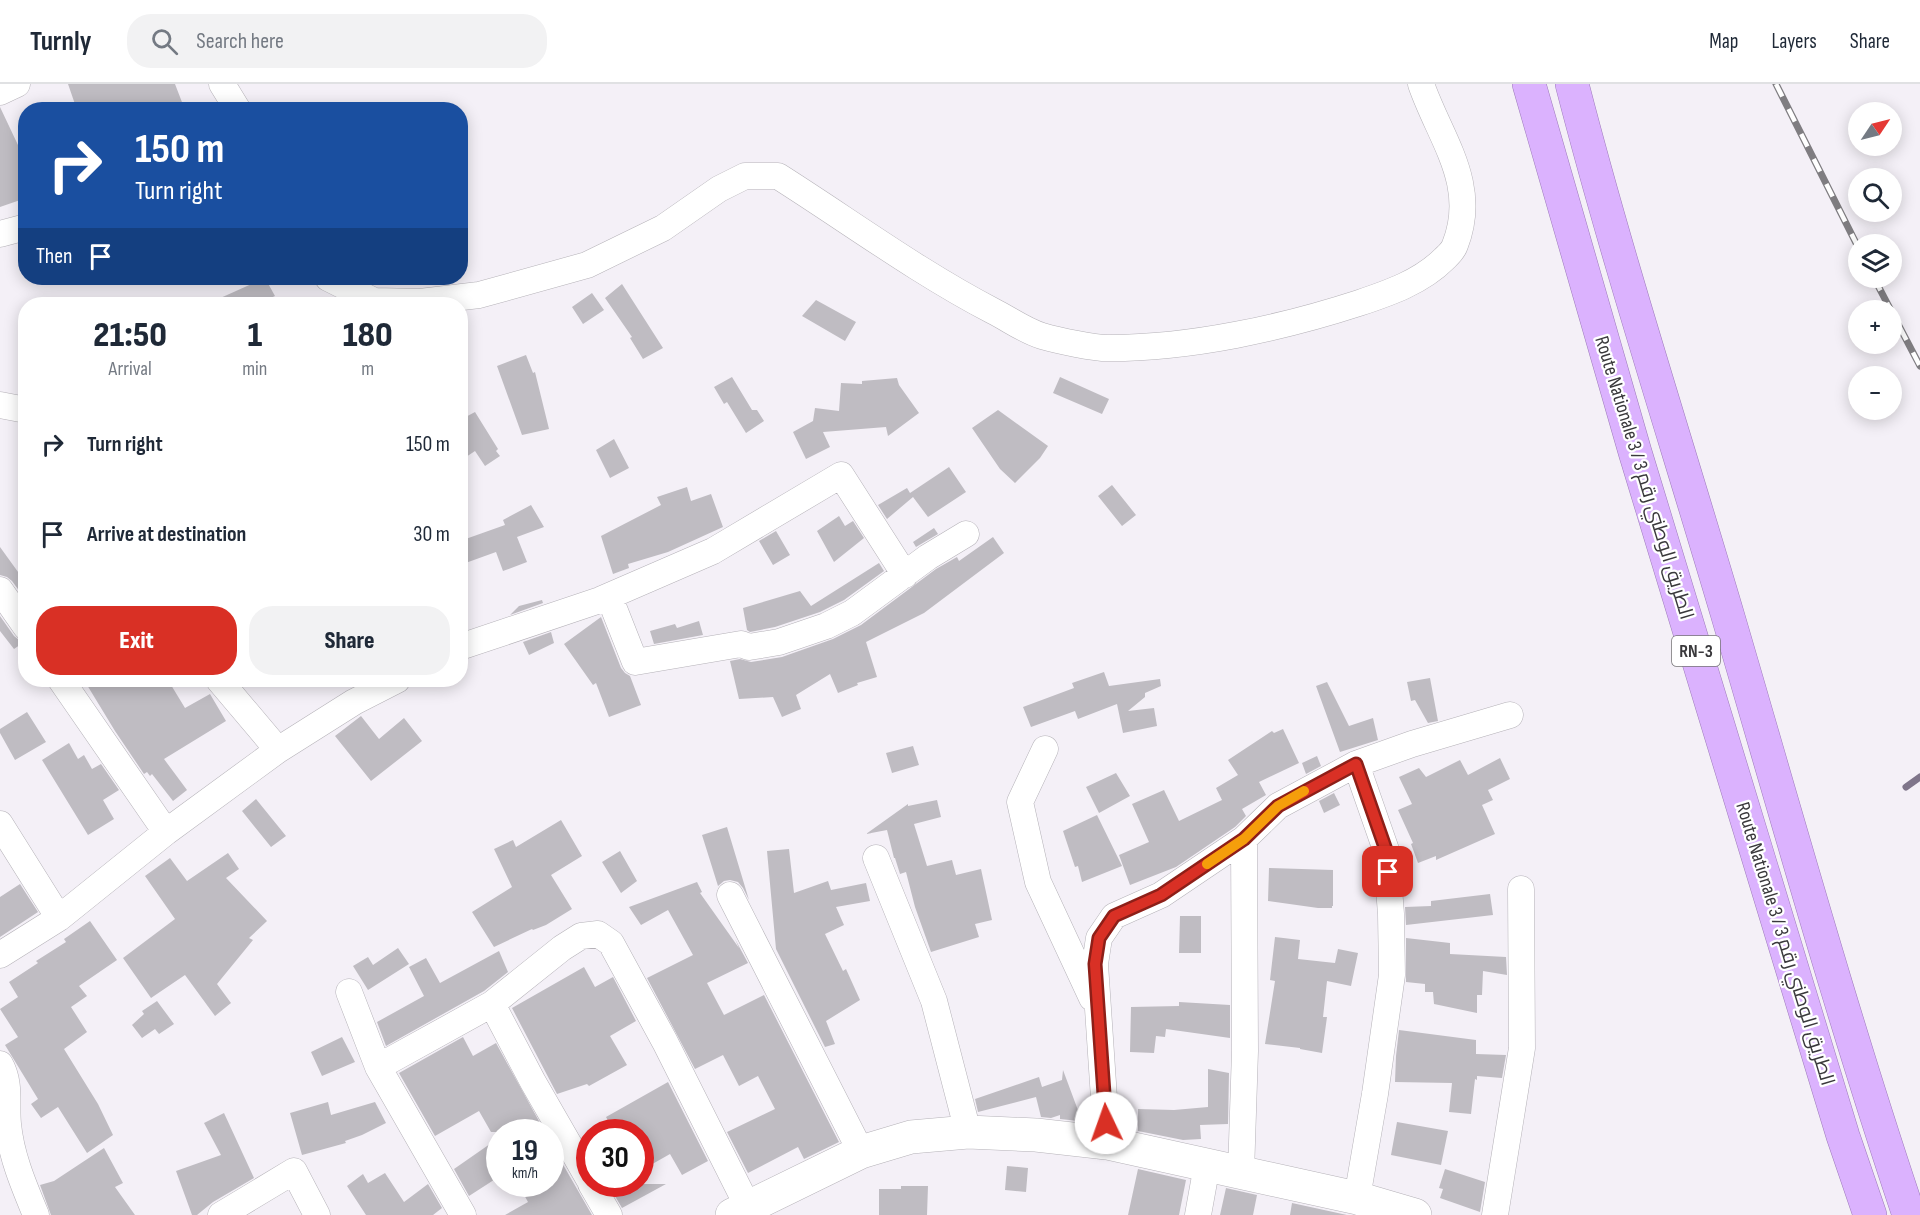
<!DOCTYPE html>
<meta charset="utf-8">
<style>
body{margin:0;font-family:"Sofia Sans Condensed",Cairo,sans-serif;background:#f2f2f3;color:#1f2937;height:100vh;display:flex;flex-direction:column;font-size:22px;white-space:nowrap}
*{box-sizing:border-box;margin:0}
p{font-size:20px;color:#747a83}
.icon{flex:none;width:33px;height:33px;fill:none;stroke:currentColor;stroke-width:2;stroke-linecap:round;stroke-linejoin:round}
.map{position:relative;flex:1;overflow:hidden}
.side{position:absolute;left:18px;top:213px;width:450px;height:390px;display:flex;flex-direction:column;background:#fff;border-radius:24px;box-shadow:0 3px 15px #0003}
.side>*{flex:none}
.banner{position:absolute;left:18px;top:18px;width:450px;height:183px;border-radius:24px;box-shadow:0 3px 15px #0003;background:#1a4fa0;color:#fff;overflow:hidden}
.needle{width:39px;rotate:55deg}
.buttons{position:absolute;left:1848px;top:18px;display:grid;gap:12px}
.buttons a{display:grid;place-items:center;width:54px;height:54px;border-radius:50%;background:#fff;box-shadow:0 3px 15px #0003;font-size:30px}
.speed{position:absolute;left:486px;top:1035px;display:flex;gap:12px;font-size:30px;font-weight:700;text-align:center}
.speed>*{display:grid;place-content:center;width:78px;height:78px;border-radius:50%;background:#fff;box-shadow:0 3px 15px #0003;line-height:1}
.speed small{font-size:15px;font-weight:400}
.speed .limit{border:9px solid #d22;background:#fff;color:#111}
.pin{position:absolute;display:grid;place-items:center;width:51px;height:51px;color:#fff;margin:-26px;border-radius:12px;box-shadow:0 3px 9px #0006}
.me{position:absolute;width:66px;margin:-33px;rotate:357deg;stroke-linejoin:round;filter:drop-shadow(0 0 4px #0008)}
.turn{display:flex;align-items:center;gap:21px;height:126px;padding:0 18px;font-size:27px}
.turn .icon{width:78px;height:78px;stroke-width:2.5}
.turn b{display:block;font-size:42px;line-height:51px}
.then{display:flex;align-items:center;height:57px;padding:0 18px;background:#0003;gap:12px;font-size:22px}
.eta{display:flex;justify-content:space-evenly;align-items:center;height:102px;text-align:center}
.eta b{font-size:36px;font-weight:800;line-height:42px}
.button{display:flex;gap:12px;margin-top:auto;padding:12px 18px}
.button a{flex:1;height:69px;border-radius:24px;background:#d93025;color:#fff;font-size:24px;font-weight:800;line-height:69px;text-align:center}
.button a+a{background:#f2f2f3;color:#1f2937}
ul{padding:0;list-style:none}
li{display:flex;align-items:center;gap:18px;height:90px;padding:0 18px}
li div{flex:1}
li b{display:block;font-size:22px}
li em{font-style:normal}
header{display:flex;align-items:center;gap:36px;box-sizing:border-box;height:84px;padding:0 30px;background:#fff;border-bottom:2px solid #e0e1e3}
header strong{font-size:28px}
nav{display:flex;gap:33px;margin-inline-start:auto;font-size:21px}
.search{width:420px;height:54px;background:#f2f2f3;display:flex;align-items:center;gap:15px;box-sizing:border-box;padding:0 21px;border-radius:24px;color:#747a83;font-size:22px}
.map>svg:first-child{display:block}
</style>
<header>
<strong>Turnly</strong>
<div class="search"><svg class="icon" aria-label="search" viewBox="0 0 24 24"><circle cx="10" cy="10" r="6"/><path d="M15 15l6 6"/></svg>Search here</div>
<nav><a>Map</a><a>Layers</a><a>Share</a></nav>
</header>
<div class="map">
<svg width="1920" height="1131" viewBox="0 0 1920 1131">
<rect width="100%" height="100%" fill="#f4f0f7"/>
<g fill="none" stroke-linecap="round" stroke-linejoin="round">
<path stroke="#7f758a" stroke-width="7" d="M 1906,703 L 1920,693"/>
</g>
<path fill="#bfbcc2" d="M 68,0 L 175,0 L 185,26 L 77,26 Z
M 0,23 L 26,78 L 26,114 L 0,123 Z
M 265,194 L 275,212 L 258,220 L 207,220 Z
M 622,200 L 663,264 L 643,275 L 630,254 L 632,253 L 605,214 Z
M 592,209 L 604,226 L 583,240 L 572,223 Z
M 816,216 L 856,238 L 845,257 L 802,232 Z
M 526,271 L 533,289 L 535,288 L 549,345 L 522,351 L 497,282 Z
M 732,293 L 752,326 L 757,326 L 764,337 L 746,349 L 727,318 L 724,320 L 714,303 Z
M 1060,293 L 1109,315 L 1102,330 L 1053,309 Z
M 897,294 L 899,301 L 919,329 L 888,352 L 886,343 L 823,348 L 830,363 L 806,375 L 793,348 L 813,337 L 815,324 L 839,327 L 841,299 L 862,300 L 862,297 Z
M 998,326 L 1048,362 L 1040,374 L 1015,399 L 1000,385 L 972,344 Z
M 475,328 L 498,365 L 496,367 L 500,372 L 485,382 L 475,367 L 460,377 L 460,336 Z
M 614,355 L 629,384 L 610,394 L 596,366 Z
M 949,383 L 966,408 L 928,433 L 913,413 L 887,435 L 878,421 L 907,404 L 910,409 Z
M 1112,401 L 1136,431 L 1122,442 L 1098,412 Z
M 687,403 L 691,417 L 711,410 L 723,443 L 668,468 L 628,480 L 629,484 L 613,490 L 601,452 L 661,421 L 657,413 Z
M 531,421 L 544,443 L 517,453 L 527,478 L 503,487 L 496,468 L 460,481 L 460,457 L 505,441 L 503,436 Z
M 839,432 L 845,442 L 853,437 L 864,454 L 834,478 L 817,447 Z
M 934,444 L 938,450 L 916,463 L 913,458 Z
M 776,447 L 790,471 L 773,481 L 759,457 Z
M 993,453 L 1004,469 L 924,529 L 866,558 L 877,593 L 857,599 L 858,601 L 838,609 L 830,590 L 796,611 L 801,625 L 782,633 L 773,613 L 739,615 L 730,577 L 740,575 L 751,578 L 782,573 L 833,555 L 861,541 L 936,485 L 957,473 L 959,477 Z
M 0,463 L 26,499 L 26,516 L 12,497 L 7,493 L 0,491 Z
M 879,479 L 884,487 L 844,516 L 820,528 L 775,543 L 750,548 L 747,546 L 743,524 L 800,507 L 811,522 Z
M 542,516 L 543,519 L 510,531 L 519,522 Z
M 0,532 L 14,552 L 19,556 L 24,558 L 14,565 L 0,547 Z
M 601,533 L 621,584 L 625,589 L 630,592 L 641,621 L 609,633 L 596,599 L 593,601 L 564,560 Z
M 699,537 L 703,551 L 654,560 L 650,547 L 675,540 L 677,544 Z
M 551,548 L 554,559 L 529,571 L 523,558 Z
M 1104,588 L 1109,602 L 1160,595 L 1161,602 L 1145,609 L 1145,613 L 1128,627 L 1154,624 L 1157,642 L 1123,649 L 1117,620 L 1078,635 L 1075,627 L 1031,643 L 1023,623 L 1074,604 L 1072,599 Z
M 1430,594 L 1438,637 L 1428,639 L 1415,616 L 1411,617 L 1407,598 Z
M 84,596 L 168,596 L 185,624 L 210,610 L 226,637 L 164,675 L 187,706 L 173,717 L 152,690 L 150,692 L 147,688 L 144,690 L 115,647 Z
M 1327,598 L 1349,642 L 1373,634 L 1378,656 L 1340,668 L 1316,602 Z
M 27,628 L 46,658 L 15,676 L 0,649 L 0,645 Z
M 361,632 L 379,655 L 404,634 L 422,657 L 371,697 L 335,652 Z
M 1283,645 L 1299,679 L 1259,698 L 1266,711 L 1242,725 L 1246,732 L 1235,743 L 1176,783 L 1130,801 L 1119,771 L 1149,758 L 1132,720 L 1164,706 L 1179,737 L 1222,716 L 1216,704 L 1238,691 L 1228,676 L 1272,647 L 1274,649 Z
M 69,659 L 78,675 L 84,671 L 92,685 L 101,680 L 119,706 L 103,716 L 114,735 L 88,751 L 42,676 Z
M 913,662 L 919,681 L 892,689 L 886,669 Z
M 1317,672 L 1321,682 L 1306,690 L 1302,679 Z
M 1500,674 L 1510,695 L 1488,706 L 1493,716 L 1482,721 L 1495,750 L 1436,776 L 1436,772 L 1418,779 L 1411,760 L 1413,759 L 1398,726 L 1412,720 L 1399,693 L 1419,684 L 1426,693 L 1460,676 L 1468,691 Z
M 1116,689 L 1130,712 L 1099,729 L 1086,703 Z
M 1334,709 L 1340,721 L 1324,729 L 1319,717 Z
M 256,715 L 286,752 L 271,763 L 242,727 Z
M 937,716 L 941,733 L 914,740 L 927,782 L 952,776 L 956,791 L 981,785 L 992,836 L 975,840 L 979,853 L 931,868 L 915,823 L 906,788 L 900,790 L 895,774 L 894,774 L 887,746 L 866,750 L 908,720 L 908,722 Z
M 1097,731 L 1122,782 L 1082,798 L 1078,782 L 1075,783 L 1063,747 Z
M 561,736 L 582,772 L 551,791 L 572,825 L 546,841 L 533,846 L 532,845 L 494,863 L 472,828 L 512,803 L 494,765 L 513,756 L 516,763 Z
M 727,743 L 749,816 L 743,804 L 738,798 L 730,796 L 724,797 L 718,802 L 702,751 Z
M 789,765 L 794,809 L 828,797 L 831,806 L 866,799 L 870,817 L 836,823 L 844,841 L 825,850 L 843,887 L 846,885 L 860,916 L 826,937 L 835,960 L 825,963 L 776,865 L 767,767 Z
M 620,767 L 637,797 L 621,809 L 602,778 Z
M 228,769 L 239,785 L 226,794 L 267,837 L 249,854 L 253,856 L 217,900 L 231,919 L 215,932 L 185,891 L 151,914 L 123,874 L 175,835 L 145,792 L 170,774 L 187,797 Z
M 1269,784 L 1333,786 L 1333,822 L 1332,822 L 1332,824 L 1318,824 L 1268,817 Z
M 697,798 L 702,808 L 700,809 L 739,864 L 735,855 L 748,879 L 707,899 L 724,931 L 764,911 L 839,1058 L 804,1075 L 798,1063 L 748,1089 L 727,1048 L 775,1025 L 758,992 L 739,1002 L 723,971 L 695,985 L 647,894 L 693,871 L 668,826 L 641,841 L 629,823 Z
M 20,800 L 38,828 L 0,853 L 0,813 Z
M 1490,810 L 1493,831 L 1406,841 L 1405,823 L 1431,822 L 1431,817 Z
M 1180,832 L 1201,832 L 1201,869 L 1179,869 Z
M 90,837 L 117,876 L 79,902 L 87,912 L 71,923 L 87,948 L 64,965 L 98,1020 L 113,1051 L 87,1069 L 58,1023 L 41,1034 L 31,1020 L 38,1015 L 5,961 L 18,953 L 0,925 L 18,913 L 9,898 L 38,879 L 36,877 L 66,858 L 64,855 Z
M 1275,853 L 1300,856 L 1298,875 L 1335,879 L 1338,865 L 1358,869 L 1351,902 L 1327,897 L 1323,933 L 1327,933 L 1322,969 L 1300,965 L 1300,964 L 1265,960 L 1275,897 L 1270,896 Z
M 1406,854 L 1450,859 L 1450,870 L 1506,873 L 1507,891 L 1483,887 L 1482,911 L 1477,911 L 1477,929 L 1434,920 L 1433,908 L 1425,908 L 1425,900 L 1406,898 Z
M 398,864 L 409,880 L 368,906 L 353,882 L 368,873 L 373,881 Z
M 499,867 L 508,888 L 484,907 L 386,962 L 377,938 L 424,912 L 409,883 L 426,874 L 440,899 Z
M 584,883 L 595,903 L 613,893 L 636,937 L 610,952 L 627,981 L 589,1002 L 587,1000 L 557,1010 L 512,924 Z
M 157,917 L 174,940 L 159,950 L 155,945 L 142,954 L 132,941 L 144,930 L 142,927 Z
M 1179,918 L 1230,921 L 1230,954 L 1166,945 L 1165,953 L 1156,952 L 1154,969 L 1130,968 L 1131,923 L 1179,922 Z
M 1399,946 L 1476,956 L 1476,970 L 1506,971 L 1502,994 L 1477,992 L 1477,996 L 1475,995 L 1471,1030 L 1449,1028 L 1452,999 L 1395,998 L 1396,972 Z
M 342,953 L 355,978 L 322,992 L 311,968 Z
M 463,953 L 473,972 L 496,959 L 545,1048 L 491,1048 L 479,1027 L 435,1052 L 399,989 Z
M 1208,985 L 1229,989 L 1228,1040 L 1200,1041 L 1201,1055 L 1183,1056 L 1138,1047 L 1138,1025 L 1174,1026 L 1208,1023 Z
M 1063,986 L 1079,1029 L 1079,1037 L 1060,1035 L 1060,1031 L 1051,1034 L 1041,1033 L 1036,1013 L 978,1028 L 975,1015 L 1039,993 L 1042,1003 L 1062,996 Z
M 668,998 L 708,1077 L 682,1091 L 670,1070 L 640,1087 L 640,1048 L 614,1048 L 606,1033 Z
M 328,1018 L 331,1031 L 375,1018 L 386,1039 L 362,1051 L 345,1057 L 346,1059 L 302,1071 L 290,1029 Z
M 224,1029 L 254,1094 L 213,1118 L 197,1131 L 192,1131 L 176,1087 L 221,1071 L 204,1039 Z
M 1397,1038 L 1448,1047 L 1441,1081 L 1391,1071 Z
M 500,1053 L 500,1092 L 469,1112 L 454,1085 Z
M 550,1058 L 592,1131 L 505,1131 L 528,1118 L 518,1100 L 550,1100 Z
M 104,1064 L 123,1099 L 115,1103 L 135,1131 L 51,1131 L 40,1101 L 54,1097 Z
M 1007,1082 L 1028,1084 L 1026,1108 L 1005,1106 Z
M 1138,1085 L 1186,1096 L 1179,1131 L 1128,1131 Z
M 1445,1085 L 1485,1098 L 1480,1128 L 1440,1114 L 1443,1105 L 1439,1104 Z
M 385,1089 L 404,1118 L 428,1100 L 442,1124 L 433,1131 L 366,1131 L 347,1102 L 363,1090 L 368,1099 Z
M 608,1100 L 666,1100 L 622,1124 Z
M 901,1102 L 928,1102 L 927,1131 L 879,1131 L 879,1105 L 901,1105 Z
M 1226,1104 L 1257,1111 L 1253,1131 L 1220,1131 Z
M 1292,1119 L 1347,1131 L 1290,1131 Z"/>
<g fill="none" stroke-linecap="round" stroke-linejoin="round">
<defs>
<path id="minor" d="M 222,0 L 238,26
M 0,8 L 17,0
M 0,150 L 26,143
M 328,194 L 374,217 L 420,218 L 479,211 L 587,181 L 663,144 L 719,105 L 745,92 L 778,92 C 849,137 918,188 993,227 C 1009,235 1025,247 1042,252 C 1056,256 1096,265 1110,264 C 1191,264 1282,244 1359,219 C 1389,209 1421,198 1444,175 C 1448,171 1453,167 1455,161 C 1479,100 1440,55 1421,0
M 0,321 L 26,326
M 0,506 L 26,543
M 609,512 L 635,578 L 741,560 L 749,563 L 779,558 L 826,542 L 852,529 L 928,473 L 966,450
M 460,563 L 600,516 L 713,467 L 841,391 L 905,491
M 61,596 L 166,748
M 219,596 L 278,666
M 1045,665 L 1020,718 L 1038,798 L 1092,914
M 1356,680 L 1386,766 L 1391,830 L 1392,891 L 1375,1010 L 1357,1114
M 0,740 L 59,834
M 876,774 L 934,917 L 968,1048
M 730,811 L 861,1068
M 0,871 L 59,834 L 166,748 L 278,666 L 354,618 L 397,596
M 349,908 L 378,983 L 463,1131
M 492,920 L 533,998 L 590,1097
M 0,980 C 11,999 6,1020 8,1040 C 11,1072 24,1102 36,1131
M 378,983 L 492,920 L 562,864 L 581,852 L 598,850 L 611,859 L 665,958 L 748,1123
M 1107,1059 L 1095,880 L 1099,854 L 1114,832 L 1161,811 L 1244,755 L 1278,722 L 1356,680 L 1412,660 L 1510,631
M 1241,1089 L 1245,967 L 1244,755
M 591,1100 L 609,1131
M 221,1131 L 294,1087 L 317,1131
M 1198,1131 L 1207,1081
M 1495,1131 L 1522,964 L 1521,805"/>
<path id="tertiary" d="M 732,1131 L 861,1068 L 911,1053 L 968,1048 L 1036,1051 L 1107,1059 L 1357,1114 L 1415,1131"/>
<path id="trunk" d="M 1529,0 L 1635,368 L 1843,1052 L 1870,1131
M 1572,0 C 1618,178 1675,353 1727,529 C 1786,730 1842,932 1909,1131"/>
</defs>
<use href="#minor" stroke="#b5b2b8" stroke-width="27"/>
<use href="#tertiary" stroke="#b5b2b8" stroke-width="34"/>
<use href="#trunk" stroke="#9d7bba" stroke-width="34"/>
<use href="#minor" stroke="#fff" stroke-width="26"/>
<use href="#tertiary" stroke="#fff" stroke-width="33"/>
<use href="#trunk" stroke="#dbb2fe" stroke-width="33"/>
<defs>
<path id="rail" d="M 1776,0 L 1858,163
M 1874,194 L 1920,282"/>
</defs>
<use href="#rail" stroke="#7f7d81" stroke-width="7"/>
<use href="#rail" stroke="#fff" stroke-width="4.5" stroke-dasharray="14" stroke-linecap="butt"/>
</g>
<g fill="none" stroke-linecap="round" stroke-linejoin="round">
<defs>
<path id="route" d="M 1106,1039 L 1095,880 L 1099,854 L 1114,832 L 1161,811 L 1244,755 L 1278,722 L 1356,680 L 1386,766 L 1388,788"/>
</defs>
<use href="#route" stroke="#8d1f18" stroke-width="15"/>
<use href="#route" stroke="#d93025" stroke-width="10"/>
<path stroke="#f59e0b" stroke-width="10" d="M 1207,780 L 1244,755 L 1278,722 L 1304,707"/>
</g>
<g text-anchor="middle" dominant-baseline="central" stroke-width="4.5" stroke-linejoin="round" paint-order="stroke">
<rect fill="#fff" stroke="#757476" stroke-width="1.5" x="1672" y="552" width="48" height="30" rx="4.5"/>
<g font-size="18" font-weight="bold" fill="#3a393c">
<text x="1696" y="567">RN-3</text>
</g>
<g font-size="20" fill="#3a393c" stroke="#fff">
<text transform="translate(1644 394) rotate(73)">Route Nationale 3 / الطريق الوطني رقم 3</text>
<text transform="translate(1785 860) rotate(73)">Route Nationale 3 / الطريق الوطني رقم 3</text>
</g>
</g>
</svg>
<div class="buttons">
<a><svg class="needle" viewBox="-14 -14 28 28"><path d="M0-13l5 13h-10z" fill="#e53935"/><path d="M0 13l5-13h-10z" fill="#747a83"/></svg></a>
<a><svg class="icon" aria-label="search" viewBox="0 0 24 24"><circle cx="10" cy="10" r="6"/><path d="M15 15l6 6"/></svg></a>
<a><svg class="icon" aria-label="layers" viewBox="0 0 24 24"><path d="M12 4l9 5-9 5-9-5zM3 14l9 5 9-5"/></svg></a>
<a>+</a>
<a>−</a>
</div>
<div class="speed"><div>19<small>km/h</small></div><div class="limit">30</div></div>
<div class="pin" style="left:1388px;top:788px;background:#d93025"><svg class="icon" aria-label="arrive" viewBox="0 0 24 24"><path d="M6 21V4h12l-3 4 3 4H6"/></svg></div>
<svg class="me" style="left:1106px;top:1039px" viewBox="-20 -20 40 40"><circle r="19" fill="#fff"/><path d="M0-13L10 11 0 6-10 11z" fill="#d93025"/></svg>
<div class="banner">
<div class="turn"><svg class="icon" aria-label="right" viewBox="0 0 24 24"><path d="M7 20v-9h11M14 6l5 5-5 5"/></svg><div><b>150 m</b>Turn right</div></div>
<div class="then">Then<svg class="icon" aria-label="arrive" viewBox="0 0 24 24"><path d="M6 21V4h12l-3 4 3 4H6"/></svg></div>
</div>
<section class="side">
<div class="eta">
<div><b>21:50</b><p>Arrival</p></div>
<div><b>1</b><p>min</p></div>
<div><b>180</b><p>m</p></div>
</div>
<ul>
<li><svg class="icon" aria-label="right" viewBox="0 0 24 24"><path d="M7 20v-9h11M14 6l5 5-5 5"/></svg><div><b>Turn right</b></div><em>150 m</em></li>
<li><svg class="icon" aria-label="arrive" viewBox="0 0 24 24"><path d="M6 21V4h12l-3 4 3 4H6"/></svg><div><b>Arrive at destination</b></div><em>30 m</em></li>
</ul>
<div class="button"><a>Exit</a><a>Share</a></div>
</section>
</div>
